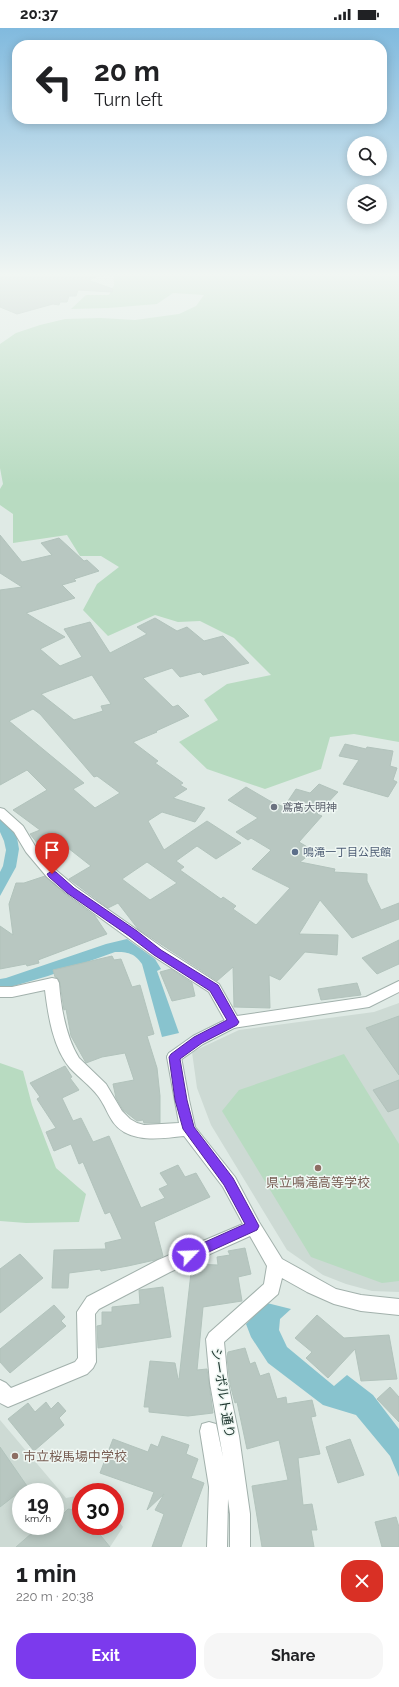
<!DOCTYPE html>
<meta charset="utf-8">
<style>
body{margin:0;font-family:Raleway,"Noto Sans JP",sans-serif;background:#f6f6f6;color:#202124;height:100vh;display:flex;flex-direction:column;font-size:15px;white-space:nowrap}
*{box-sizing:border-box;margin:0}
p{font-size:13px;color:#757577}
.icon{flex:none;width:22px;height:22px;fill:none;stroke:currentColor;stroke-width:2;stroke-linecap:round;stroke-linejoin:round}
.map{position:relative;height:1519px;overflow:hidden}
.side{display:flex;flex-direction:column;background:#fff;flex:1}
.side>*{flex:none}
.top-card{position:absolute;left:12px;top:12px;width:375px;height:84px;border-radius:16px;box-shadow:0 2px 10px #0003;background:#fff;color:#202124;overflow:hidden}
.tools{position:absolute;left:347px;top:108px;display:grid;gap:8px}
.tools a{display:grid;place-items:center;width:40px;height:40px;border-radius:50%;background:#fff;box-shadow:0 2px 10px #0003;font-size:20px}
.speed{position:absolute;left:12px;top:1455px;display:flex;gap:8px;font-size:20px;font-weight:700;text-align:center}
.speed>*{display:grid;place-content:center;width:52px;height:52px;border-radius:50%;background:#fff;box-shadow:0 2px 10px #0003;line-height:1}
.speed small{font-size:10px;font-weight:400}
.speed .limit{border:6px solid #d22;background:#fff;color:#111}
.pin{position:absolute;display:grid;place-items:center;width:34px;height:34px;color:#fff;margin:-41px -17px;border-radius:50% 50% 50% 0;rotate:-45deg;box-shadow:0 0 4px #0007}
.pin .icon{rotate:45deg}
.me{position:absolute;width:44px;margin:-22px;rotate:66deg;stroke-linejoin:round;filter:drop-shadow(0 0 3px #0008)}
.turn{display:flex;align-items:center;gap:14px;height:84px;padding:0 16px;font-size:18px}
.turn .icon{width:52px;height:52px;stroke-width:2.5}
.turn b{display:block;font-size:28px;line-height:34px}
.round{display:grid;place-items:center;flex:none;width:42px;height:42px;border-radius:16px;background:#f6f6f6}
.headline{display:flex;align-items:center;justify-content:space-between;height:68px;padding:0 16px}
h1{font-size:24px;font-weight:700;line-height:30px}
.primary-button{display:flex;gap:8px;margin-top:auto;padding:8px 16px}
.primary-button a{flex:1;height:46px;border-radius:16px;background:#7c3aed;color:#fff;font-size:16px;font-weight:700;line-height:46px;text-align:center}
.primary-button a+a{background:#f6f6f6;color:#202124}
.status{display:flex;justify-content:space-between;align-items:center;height:28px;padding:0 20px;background:#fff;direction:ltr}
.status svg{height:11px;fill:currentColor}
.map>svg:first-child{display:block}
</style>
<div class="status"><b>20:37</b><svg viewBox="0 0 49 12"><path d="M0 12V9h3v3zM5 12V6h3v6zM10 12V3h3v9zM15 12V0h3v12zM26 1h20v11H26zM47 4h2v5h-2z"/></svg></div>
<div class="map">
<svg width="399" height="1519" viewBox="0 0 399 1519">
<rect width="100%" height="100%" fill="#dfeae5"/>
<path fill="#cddad4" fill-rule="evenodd" d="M 399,975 L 399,1264 L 372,1263 L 346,1256 L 323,1247 L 287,1222 L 211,1097 L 197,1060 L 192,1024 L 239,1002 L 374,984 Z
M 0,1392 L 66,1470 L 81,1467 L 81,1498 L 115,1498 L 115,1488 L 123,1499 L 110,1519 L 0,1519 ZM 21,1464 L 55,1464 L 55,1498 L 21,1498 Z"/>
<path fill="#b8dbc1" d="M 114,245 L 399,245 L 399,714 L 354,706 L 330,709 L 321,741 L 265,761 L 207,741 L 179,714 L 218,692 L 204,672 L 227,656 L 271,647 L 234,610 L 200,593 L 178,594 L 155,587 L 108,608 L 83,582 L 97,556 L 119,539 L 101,528 L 80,528 L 67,507 L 13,515 L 13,486 L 0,477 L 0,461 L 3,456 L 0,440 L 0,316 L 16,305 L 40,297 L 65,291 L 101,290 L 135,292 L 179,286 L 196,278 L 204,267 L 173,265 L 157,276 L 108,280 L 71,281 L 86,267 L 109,267 L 114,257 Z
M 344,1026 L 399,1116 L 399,1253 L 382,1255 L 311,1229 L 222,1083 L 239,1062 Z
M 0,1035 L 23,1043 L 32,1077 L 56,1140 L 86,1166 L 79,1194 L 26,1195 L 0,1193 Z"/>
<path fill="#88c3ce" d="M 0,789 L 16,804 L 19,821 L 16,839 L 0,868 L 0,844 L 3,838 L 6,822 L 4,813 L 0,804 Z
M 127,911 L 155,931 L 161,941 L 157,943 L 179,1005 L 162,1009 L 142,936 C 134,925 128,924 115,924 L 48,948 L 0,962 L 0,951 L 6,950 L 106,916 Z
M 267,1275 L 291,1281 L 280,1291 L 279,1302 L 287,1319 L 334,1358 L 347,1347 L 373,1367 L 399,1401 L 399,1449 L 390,1428 L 356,1387 L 323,1377 L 268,1335 L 251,1309 L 246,1296 Z"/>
<path fill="#b8c7c1" stroke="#b2c3bc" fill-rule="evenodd" d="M 4,245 L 102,245 L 102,247 L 88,252 L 113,261 L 112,264 L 78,262 L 76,268 L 69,268 L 67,274 L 60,274 L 59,277 L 53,276 L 17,286 L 0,279 L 0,249 L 3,248 Z
M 0,507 L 22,534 L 52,527 L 41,515 L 59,510 L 84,533 L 87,532 L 99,543 L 74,551 L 76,553 L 62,557 L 75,570 L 26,585 L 65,609 L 40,621 L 60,638 L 82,629 L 64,601 L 90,594 L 110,625 L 147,606 L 137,599 L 155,590 L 177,603 L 187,599 L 204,613 L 223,608 L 249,635 L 203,647 L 200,644 L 180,649 L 172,640 L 143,650 L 173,679 L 178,677 L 189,688 L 156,703 L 157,704 L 133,714 L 158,733 L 155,735 L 183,755 L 180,757 L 187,761 L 173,770 L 205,780 L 195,794 L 162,784 L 148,793 L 164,822 L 207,793 L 241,815 L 216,831 L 197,818 L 176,833 L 184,839 L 180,842 L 221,871 L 223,869 L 236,878 L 233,881 L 256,897 L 290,860 L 252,841 L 271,822 L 251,810 L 248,812 L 236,804 L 258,790 L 228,772 L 246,759 L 270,773 L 284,779 L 296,761 L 310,765 L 319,756 L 338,764 L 317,786 L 322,788 L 299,814 L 314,823 L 300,834 L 335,841 L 334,844 L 367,846 L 367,853 L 381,882 L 399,875 L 399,891 L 352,910 L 320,872 L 299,906 L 338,907 L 337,927 L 305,924 L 280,952 L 269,947 L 270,980 L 234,979 L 233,939 L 217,953 L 138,901 L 118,875 L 108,880 L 69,851 L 91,838 L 54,809 L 38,816 L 30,806 L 40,802 L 13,782 L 47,762 L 27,742 L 0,757 L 0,562 L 22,559 L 0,545 ZM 92,647 L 111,676 L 101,678 L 103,683 L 74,692 L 41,666 ZM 33,681 L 40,686 L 94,749 L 97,748 L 120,765 L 95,780 L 73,761 L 84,755 L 9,693 ZM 147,834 L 177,855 L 150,872 L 122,851 Z
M 345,716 L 366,721 L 367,719 L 393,723 L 390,738 L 397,740 L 393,752 L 397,754 L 388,769 L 343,756 L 359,732 L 339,728 Z
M 45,848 L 65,866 L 95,888 L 107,906 L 38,932 L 39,935 L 27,938 L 26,936 L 0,941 L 0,898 L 13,907 L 9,876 L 16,855 L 24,855 Z
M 399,912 L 399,936 L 377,946 L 362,930 Z
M 112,928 L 114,932 L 121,931 L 132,959 L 140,957 L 154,1006 L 147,1008 L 157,1040 L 160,1068 L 160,1095 L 144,1095 L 143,1092 L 137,1093 L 123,1082 L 116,1070 L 113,1056 L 134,1052 L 125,1025 L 102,1029 L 86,1035 L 71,1008 L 66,981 L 64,982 L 60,955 L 58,950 L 55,949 L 53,942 Z
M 171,941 L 192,955 L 195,968 L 172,973 L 160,944 Z
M 357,955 L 361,967 L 321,972 L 318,961 Z
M 399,988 L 399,1047 L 366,1000 Z
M 65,1038 L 72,1049 L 70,1050 L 79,1062 L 62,1070 L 73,1093 L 81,1090 L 93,1114 L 109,1108 L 141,1180 L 165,1170 L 159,1161 L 168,1157 L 160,1145 L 178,1137 L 185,1149 L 196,1145 L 210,1169 L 154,1194 L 163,1228 L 155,1232 L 128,1238 L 101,1243 L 100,1241 L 69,1245 L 68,1260 L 52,1260 L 54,1222 L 106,1221 L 105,1215 L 122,1211 L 110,1184 L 105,1186 L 83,1134 L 79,1136 L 71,1116 L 54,1123 L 46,1104 L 56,1100 L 37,1071 L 40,1069 L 30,1055 Z
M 399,1052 L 399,1080 L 388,1084 L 373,1062 Z
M 245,1220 L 251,1246 L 238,1249 L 242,1273 L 203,1279 L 197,1342 L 207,1341 L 213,1385 L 188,1388 L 149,1384 L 149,1379 L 144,1379 L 150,1333 L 175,1335 L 178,1351 L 179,1351 L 192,1236 L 218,1237 L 217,1229 L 230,1227 L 228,1223 Z
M 20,1226 L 43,1250 L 0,1285 L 0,1241 Z
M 163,1259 L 171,1309 L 98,1320 L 97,1298 L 102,1297 L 102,1284 L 112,1284 L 112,1279 L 140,1276 L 139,1262 Z
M 54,1277 L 65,1289 L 61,1293 L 66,1298 L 10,1345 L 0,1334 L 0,1321 Z
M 317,1287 L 344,1310 L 389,1307 L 397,1351 L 361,1353 L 355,1321 L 328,1350 L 306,1330 L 312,1324 L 295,1310 Z
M 245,1320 L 250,1336 L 255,1334 L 260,1348 L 269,1345 L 277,1371 L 286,1369 L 287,1376 L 312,1372 L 316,1388 L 311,1389 L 320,1426 L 298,1430 L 303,1477 L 312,1476 L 317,1502 L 311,1502 L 314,1519 L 262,1519 L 252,1458 L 288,1452 L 279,1412 L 247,1421 L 237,1374 L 235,1375 L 230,1356 L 227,1329 L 228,1324 Z
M 390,1359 L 399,1369 L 399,1394 L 377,1371 Z
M 46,1374 L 51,1381 L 58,1374 L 66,1383 L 59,1390 L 64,1397 L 34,1423 L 8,1391 L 28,1375 L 35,1384 Z
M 162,1408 L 189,1417 L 186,1426 L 198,1431 L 191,1450 L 204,1455 L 181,1519 L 152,1519 L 164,1486 L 155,1482 L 164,1466 L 147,1482 L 154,1464 L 100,1445 L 113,1411 L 148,1424 L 151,1416 L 158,1419 Z
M 350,1411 L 364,1447 L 338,1455 L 326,1419 Z
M 0,1419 L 27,1458 L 0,1479 Z
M 68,1481 L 81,1483 L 81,1498 L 93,1498 L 110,1519 L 16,1519 L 40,1498 L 55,1498 L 55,1494 Z
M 396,1489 L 399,1499 L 399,1519 L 382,1519 L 375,1494 Z"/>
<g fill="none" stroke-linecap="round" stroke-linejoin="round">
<defs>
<path id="street" d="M 0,245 L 3,245 L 2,247 L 0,248 Z
M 0,780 L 4,781 L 23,798 L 35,818 L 57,843 L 76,859 L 163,920 L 219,956 L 237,988 L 366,969 L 399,953 L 399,964 L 369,979 L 233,1000 L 228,998 L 209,964 L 153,928 L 66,865 L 47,849 L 26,824 L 14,804 L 0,791 Z
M 52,950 L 57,951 L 59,955 C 61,980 66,1009 79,1030 L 106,1056 L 122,1083 L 130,1091 L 137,1095 L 144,1097 L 179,1095 L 167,1029 L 169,1025 L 174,1023 L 179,1025 L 181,1029 L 189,1072 L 195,1099 L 235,1149 L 259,1194 L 282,1231 L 336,1261 L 361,1267 L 399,1271 L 399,1287 L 361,1283 L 334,1276 L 307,1264 L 282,1250 L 278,1266 L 224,1314 L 228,1355 L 239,1408 L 250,1486 L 250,1519 L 230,1519 L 230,1486 L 228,1471 L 227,1519 L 207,1519 L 209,1459 L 200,1403 L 202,1396 L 209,1394 L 216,1396 L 223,1429 L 210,1355 L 206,1311 L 209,1305 L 264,1256 L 267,1238 L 250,1208 L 170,1244 L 99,1281 L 95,1286 L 96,1334 L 93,1340 L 87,1346 L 8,1379 L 0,1375 L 0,1352 L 6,1355 L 11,1360 L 75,1334 L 78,1330 L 77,1284 L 87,1269 L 158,1232 L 243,1196 L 223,1159 L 184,1108 C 164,1110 143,1114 124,1104 C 109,1095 108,1081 98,1068 C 90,1057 79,1050 70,1040 C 53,1020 48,987 45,962 L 12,969 L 0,969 L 0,959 L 12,959 Z"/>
<path id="secondary" d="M 233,988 L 238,990 L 240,994 L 238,998 L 203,1016 L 179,1033 L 174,1035 L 169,1033 L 167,1029 L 169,1025 L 193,1008 Z"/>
</defs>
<use href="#street" stroke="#a2b1ac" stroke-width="2"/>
<use href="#secondary" stroke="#9fb5ad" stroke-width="2"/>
<use href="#street" fill="#fff" fill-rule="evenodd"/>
<use href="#secondary" fill="#fff" fill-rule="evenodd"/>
</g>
<linearGradient id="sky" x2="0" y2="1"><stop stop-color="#81bade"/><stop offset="0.54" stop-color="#f1f6f3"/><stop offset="1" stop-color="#f1f6f3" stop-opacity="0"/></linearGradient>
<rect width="399" height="457" fill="url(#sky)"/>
<path fill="#7c3aed" stroke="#51269a" d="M 52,843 L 56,844 L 74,860 L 137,903 L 161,922 L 218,957 L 237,991 L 239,994 L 237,997 L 202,1015 L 180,1031 L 187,1072 L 194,1099 L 233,1150 L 259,1198 L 257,1202 L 189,1233 L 185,1231 L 183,1227 L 185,1223 L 245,1196 L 224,1157 L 183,1101 L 175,1072 L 169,1029 L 171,1026 L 194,1009 L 227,992 L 210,963 L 154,927 L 129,908 L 67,865 L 49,849 L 47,846 Z"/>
<circle fill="#6b7280" stroke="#eff7f3" stroke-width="1.5" cx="274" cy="779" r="4"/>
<circle fill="#5c6f8a" stroke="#eff7f3" stroke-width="1.5" cx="295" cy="824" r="4"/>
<g fill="#8d6e63" stroke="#eff7f3" stroke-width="1.5">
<circle cx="318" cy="1140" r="4"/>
<circle cx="15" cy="1428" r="4"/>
</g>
<g text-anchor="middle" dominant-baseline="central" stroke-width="3" stroke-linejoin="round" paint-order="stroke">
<g font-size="11" fill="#5b616d" stroke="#eff7f3" text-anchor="start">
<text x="282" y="779">鳶髙大明神</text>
</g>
<g font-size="11" fill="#4e5e75" stroke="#eff7f3" text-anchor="start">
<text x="303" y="824">鳴滝一丁目公民館</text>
</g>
<g font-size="13" fill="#785e54" stroke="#eff7f3">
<text x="318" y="1154">県立鳴滝高等学校</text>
<text x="23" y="1428" text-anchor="start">市立桜馬場中学校</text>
</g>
<g font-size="13" fill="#213932" stroke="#eff7f3">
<text transform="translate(223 1365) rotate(81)">シーボルト通り</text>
</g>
</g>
</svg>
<div class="tools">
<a><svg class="icon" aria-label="search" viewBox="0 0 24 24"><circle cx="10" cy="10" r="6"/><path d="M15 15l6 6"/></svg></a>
<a><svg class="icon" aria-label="layers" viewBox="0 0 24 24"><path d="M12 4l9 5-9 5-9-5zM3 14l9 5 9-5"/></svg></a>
</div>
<div class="speed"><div>19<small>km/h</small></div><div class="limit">30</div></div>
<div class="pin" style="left:52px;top:846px;background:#d93025"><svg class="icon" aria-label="arrive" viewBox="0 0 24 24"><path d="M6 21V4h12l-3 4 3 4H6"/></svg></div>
<svg class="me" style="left:189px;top:1227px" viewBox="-20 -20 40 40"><circle r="17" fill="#7c3aed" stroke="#fff" stroke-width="3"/><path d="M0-11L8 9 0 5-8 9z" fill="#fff"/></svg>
<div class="top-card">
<div class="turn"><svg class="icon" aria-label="left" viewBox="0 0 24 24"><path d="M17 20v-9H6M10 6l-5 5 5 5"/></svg><div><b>20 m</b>Turn left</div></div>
</div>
</div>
<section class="side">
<div class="headline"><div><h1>1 min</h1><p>220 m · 20:38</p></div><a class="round" style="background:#d93025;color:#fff"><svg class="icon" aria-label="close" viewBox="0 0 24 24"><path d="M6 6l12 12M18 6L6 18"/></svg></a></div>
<div class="primary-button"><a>Exit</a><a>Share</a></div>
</section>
